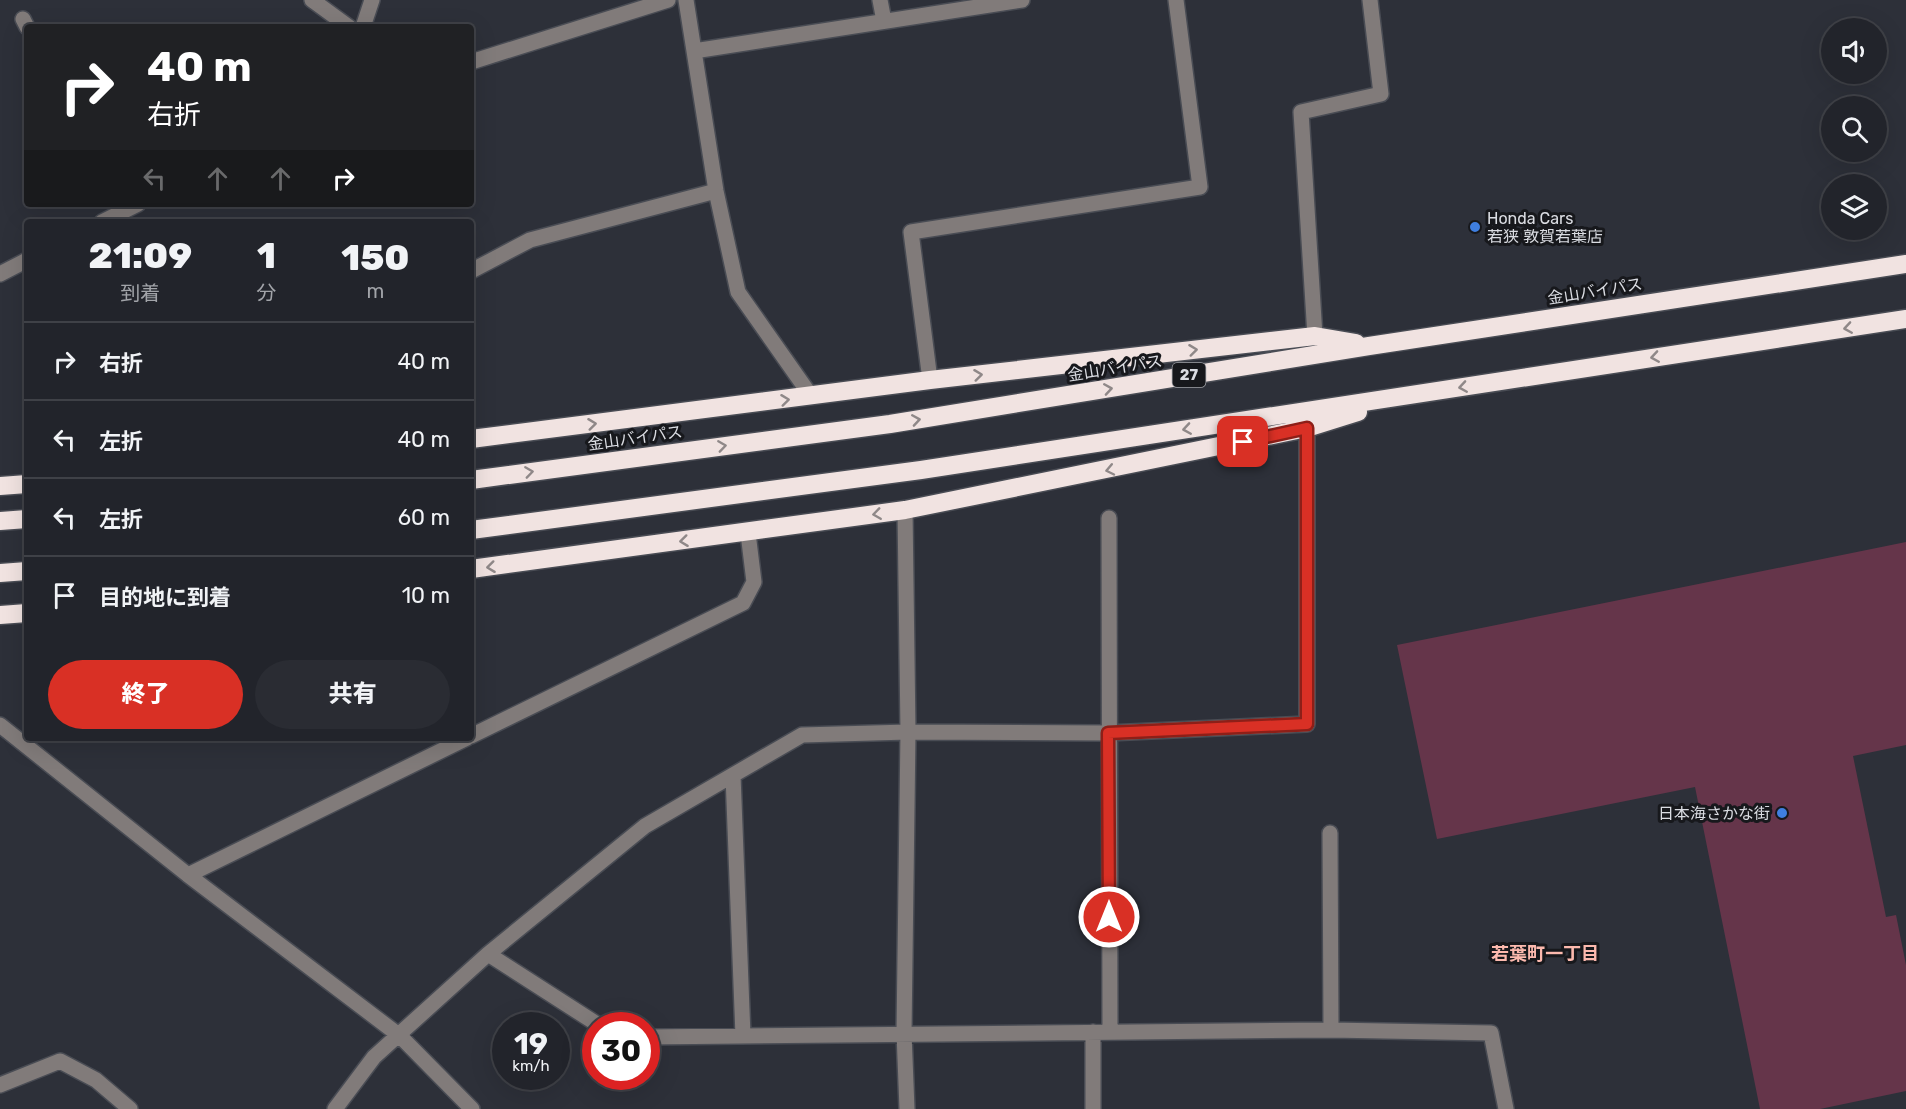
<!DOCTYPE html>
<html lang="ja">
<meta charset="utf-8">
<style>
body{margin:0;font-family:Rubik,"Noto Sans JP",sans-serif;background:#2a2c33;color:#f1f3f6;height:100vh;display:flex;flex-direction:column;font-size:22px;white-space:nowrap}
*{box-sizing:border-box;margin:0}
p{font-size:20px;color:#a2a4a9}
.icon{flex:none;width:33px;height:33px;fill:none;stroke:currentColor;stroke-width:2;stroke-linecap:round;stroke-linejoin:round}
.map{position:relative;flex:1;overflow:hidden}
.sheet{position:absolute;left:24px;top:219px;width:450px;height:522px;display:flex;flex-direction:column;background:#22242b;border-radius:6px;box-shadow:0 6px 24px #0002,0 0 0 2px #3f4147}
.sheet>*{flex:none}
.guide{position:absolute;left:24px;top:24px;width:450px;height:183px;border-radius:6px;box-shadow:0 6px 24px #0002,0 0 0 2px #3f4147;background:#202124;color:#fff;overflow:hidden}
.buttons{position:absolute;left:1821px;top:18px;display:grid;gap:12px}
.buttons a{display:grid;place-items:center;width:66px;height:66px;border-radius:50%;background:#22242b;box-shadow:0 6px 24px #0002,0 0 0 2px #3f4147;font-size:30px}
.speed{position:absolute;left:492px;top:1012px;display:flex;gap:12px;font-size:30px;font-weight:700;text-align:center}
.speed>*{display:grid;place-content:center;width:78px;height:78px;border-radius:50%;background:#22242b;box-shadow:0 6px 24px #0002,0 0 0 2px #3f4147;line-height:1}
.speed small{font-size:15px;font-weight:400}
.speed .limit{border:9px solid #d22;background:#fff;color:#111}
.pin{position:absolute;display:grid;place-items:center;width:51px;height:51px;color:#fff;margin:-26px;border-radius:12px;box-shadow:0 3px 9px #0006}
.me{position:absolute;width:66px;margin:-33px;rotate:0deg;stroke-linejoin:round;filter:drop-shadow(0 0 4px #0008)}
.turn{display:flex;align-items:center;gap:21px;height:126px;padding:0 24px;font-size:27px}
.turn .icon{width:78px;height:78px;stroke-width:2.5}
.turn b{display:block;font-size:42px;line-height:51px}
.lanes{display:flex;align-items:center;height:57px;padding:0 24px;background:#0003;justify-content:center;gap:30px;direction:ltr}
.lanes .off{opacity:.35}
.eta{display:flex;justify-content:space-evenly;align-items:center;height:102px;text-align:center}
.eta b{font-size:36px;font-weight:800;line-height:42px}
.primary-button{display:flex;gap:12px;margin-top:auto;padding:12px 24px}
.primary-button a{flex:1;height:69px;border-radius:36px;background:#d93025;color:#fff;font-size:24px;font-weight:800;line-height:69px;text-align:center}
.primary-button a+a{background:#2a2c33;color:#f1f3f6}
ul{padding:0;list-style:none}
li{display:flex;align-items:center;gap:18px;height:78px;padding:0 24px;border-top:2px solid #3f4147}
li div{flex:1}
li b{display:block;font-size:22px}
li em{font-style:normal}
.map>svg:first-child{display:block}
</style>
<div class="map">
<svg width="1906" height="1109" viewBox="0 0 1906 1109">
<rect width="100%" height="100%" fill="#2d3039"/>
<path fill="#65354a" d="M 1906,542 L 1906,745 L 1853,756 L 1886,917 L 1896,915 L 1906,965 L 1906,1091 L 1820,1109 L 1760,1109 L 1695,787 L 1437,839 L 1397,645 Z"/>
<g fill="none" stroke-linecap="round" stroke-linejoin="round">
<defs>
<path id="minor" d="M 312,0 L 349,27
M 686,0 L 716,191 L 738,292 L 811,396
M 880,0 L 884,21
M 23,19 L 27,27
M 363,27 L 372,0
M 694,51 L 1022,0
M 471,62 L 668,0
M 102,222 L 138,204
M 471,271 L 530,240 L 716,191
M 0,274 L 27,260
M 1315,336 L 1301,112 L 1381,94 L 1370,0
M 930,380 L 911,232 L 1200,187 L 1176,0
M 905,510 L 908,732 L 904,1033 L 907,1109
M 1109,518 L 1110,1032
M 0,725 L 188,875 L 400,1036 L 472,1109
M 471,736 L 743,603 L 754,582 L 748,533
M 733,775 L 743,1036
M 1330,833 L 1331,1030
M 188,875 L 467,738
M 488,954 L 600,1026
M 1093,1032 L 1093,1109
M 646,1037 L 1331,1030 L 1491,1033 L 1506,1109
M 0,1085 L 60,1061 L 96,1080 L 130,1109
M 335,1109 L 374,1057 L 488,954 L 645,826 L 802,735 L 908,732 L 1108,733 L 1307,724 L 1307,428"/>
<path id="highway" d="M 471,439 L 930,380 L 1315,336 L 1356,343
M 471,480 L 890,424 L 1369,346 L 1906,264
M 0,486 L 27,484
M 0,521 L 27,519
M 471,530 L 921,470 L 1906,319
M 471,569 L 905,510 L 1307,428 L 1358,412
M 0,573 L 27,571
M 0,615 L 27,613"/>
</defs>
<use href="#minor" stroke="#494c54" stroke-width="18"/>
<use href="#highway" stroke="#494c54" stroke-width="21"/>
<use href="#minor" stroke="#817b7a" stroke-width="15"/>
<use href="#highway" stroke="#f1e3e1" stroke-width="18"/>
</g>
<defs><path id="oneway-chevron" d="M-2-3.5L2.5 0L-2 3.5" fill="none" stroke-width="1.6" stroke-linecap="round" stroke-linejoin="round" transform="scale(1.5)"/></defs>
<g stroke="#8f8888">
<use href="#oneway-chevron" transform="translate(1848 328) rotate(171)"/>
<use href="#oneway-chevron" transform="translate(1193 350) rotate(-7)"/>
<use href="#oneway-chevron" transform="translate(1655 357) rotate(171)"/>
<use href="#oneway-chevron" transform="translate(978 375) rotate(-7)"/>
<use href="#oneway-chevron" transform="translate(1463 387) rotate(171)"/>
<use href="#oneway-chevron" transform="translate(1108 389) rotate(-9)"/>
<use href="#oneway-chevron" transform="translate(785 400) rotate(-7)"/>
<use href="#oneway-chevron" transform="translate(916 420) rotate(-9)"/>
<use href="#oneway-chevron" transform="translate(592 424) rotate(-7)"/>
<use href="#oneway-chevron" transform="translate(1187 429) rotate(171)"/>
<use href="#oneway-chevron" transform="translate(722 446) rotate(-8)"/>
<use href="#oneway-chevron" transform="translate(1110 470) rotate(168)"/>
<use href="#oneway-chevron" transform="translate(529 472) rotate(-8)"/>
<use href="#oneway-chevron" transform="translate(877 514) rotate(172)"/>
<use href="#oneway-chevron" transform="translate(684 541) rotate(173)"/>
<use href="#oneway-chevron" transform="translate(491 567) rotate(173)"/>
</g>
<g fill="none" stroke-linecap="round" stroke-linejoin="round">
<defs>
<path id="route" d="M 1109,917 L 1108,733 L 1307,724 L 1307,428 L 1243,442"/>
</defs>
<use href="#route" stroke="#8d1f18" stroke-width="15"/>
<use href="#route" stroke="#d93025" stroke-width="10"/>
</g>
<g fill="#3f7fe0" stroke="#17181c" stroke-width="2">
<circle cx="1475" cy="227" r="6"/>
<circle cx="1782" cy="813" r="6"/>
</g>
<g text-anchor="middle" dominant-baseline="central" stroke-width="6" stroke-linejoin="round" paint-order="stroke">
<rect fill="#17181c" stroke="#a0a1a7" stroke-width="1.5" x="1172.5" y="363" width="33" height="24" rx="4.5"/>
<g font-size="15" font-weight="bold" fill="#dadce2">
<text x="1189" y="375">27</text>
</g>
<g font-size="16" fill="#dadce2" stroke="#17181c" text-anchor="start">
<text x="1487" y="218">Honda Cars<tspan x="1487" dy="18">若狭 敦賀若葉店</tspan></text>
<text x="1770" y="813" text-anchor="end">日本海さかな街</text>
</g>
<g font-size="16" fill="#dadce2" stroke="#17181c">
<text transform="translate(1595 291) rotate(-9)">金山バイパス</text>
<text transform="translate(1115 368) rotate(-9)">金山バイパス</text>
<text transform="translate(635 438) rotate(-8)">金山バイパス</text>
</g>
<g font-size="18" font-weight="bold" fill="#fcb9ae" stroke="#17181c">
<text x="1545" y="954">若葉町一丁目</text>
</g>
</g>
</svg>
<div class="buttons">
<a><svg class="icon" aria-label="sound" viewBox="0 0 24 24"><path d="M4 9h4l5-4v14l-5-4H4zM17 9q2 3 0 6"/></svg></a>
<a><svg class="icon" aria-label="search" viewBox="0 0 24 24"><circle cx="10" cy="10" r="6"/><path d="M15 15l6 6"/></svg></a>
<a><svg class="icon" aria-label="layers" viewBox="0 0 24 24"><path d="M12 4l9 5-9 5-9-5zM3 14l9 5 9-5"/></svg></a>
</div>
<div class="speed"><div>19<small>km/h</small></div><div class="limit">30</div></div>
<div class="pin" style="left:1243px;top:442px;background:#d93025"><svg class="icon" aria-label="arrive" viewBox="0 0 24 24"><path d="M6 21V4h12l-3 4 3 4H6"/></svg></div>
<svg class="me" style="left:1109px;top:917px" viewBox="-20 -20 40 40"><circle r="17" fill="#d93025" stroke="#fff" stroke-width="3"/><path d="M0-11L8 9 0 5-8 9z" fill="#fff"/></svg>
<div class="guide">
<div class="turn"><svg class="icon" aria-label="right" viewBox="0 0 24 24"><path d="M7 20v-9h11M14 6l5 5-5 5"/></svg><div><b>40 m</b>右折</div></div>
<div class="lanes"><svg class="icon off" aria-label="left" viewBox="0 0 24 24"><path d="M17 20v-9H6M10 6l-5 5 5 5"/></svg><svg class="icon off" aria-label="ahead" viewBox="0 0 24 24"><path d="M12 20V5M6 11l6-6 6 6"/></svg><svg class="icon off" aria-label="ahead" viewBox="0 0 24 24"><path d="M12 20V5M6 11l6-6 6 6"/></svg><svg class="icon" aria-label="right" viewBox="0 0 24 24"><path d="M7 20v-9h11M14 6l5 5-5 5"/></svg></div>
</div>
<section class="sheet">
<div class="eta">
<div><b>21:09</b><p>到着</p></div>
<div><b>1</b><p>分</p></div>
<div><b>150</b><p>m</p></div>
</div>
<ul>
<li><svg class="icon" aria-label="right" viewBox="0 0 24 24"><path d="M7 20v-9h11M14 6l5 5-5 5"/></svg><div><b>右折</b></div><em>40 m</em></li>
<li><svg class="icon" aria-label="left" viewBox="0 0 24 24"><path d="M17 20v-9H6M10 6l-5 5 5 5"/></svg><div><b>左折</b></div><em>40 m</em></li>
<li><svg class="icon" aria-label="left" viewBox="0 0 24 24"><path d="M17 20v-9H6M10 6l-5 5 5 5"/></svg><div><b>左折</b></div><em>60 m</em></li>
<li><svg class="icon" aria-label="arrive" viewBox="0 0 24 24"><path d="M6 21V4h12l-3 4 3 4H6"/></svg><div><b>目的地に到着</b></div><em>10 m</em></li>
</ul>
<div class="primary-button"><a>終了</a><a>共有</a></div>
</section>
</div>
